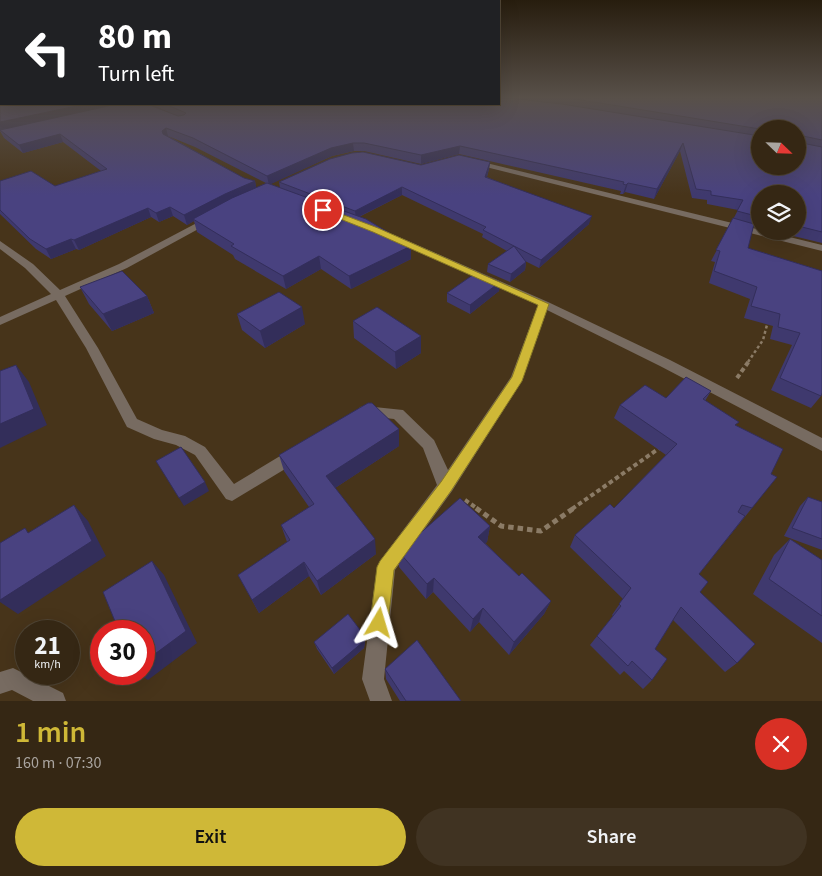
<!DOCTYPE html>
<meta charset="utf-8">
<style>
body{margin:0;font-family:"Source Sans 3",sans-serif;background:#403322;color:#f1f3f6;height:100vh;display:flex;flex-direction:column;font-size:19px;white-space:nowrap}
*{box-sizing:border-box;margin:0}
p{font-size:16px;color:#aaa5a0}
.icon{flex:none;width:28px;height:28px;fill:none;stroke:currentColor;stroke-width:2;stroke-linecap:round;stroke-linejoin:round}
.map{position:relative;height:701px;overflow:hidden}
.side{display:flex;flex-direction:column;background:#352714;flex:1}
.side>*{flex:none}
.hud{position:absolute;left:0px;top:0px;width:500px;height:105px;box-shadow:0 5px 20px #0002,0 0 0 1px #4f4434;background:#202124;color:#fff;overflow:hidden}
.needle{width:32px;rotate:113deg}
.controls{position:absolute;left:751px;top:120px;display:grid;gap:10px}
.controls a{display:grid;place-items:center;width:55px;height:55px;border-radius:50%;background:#352714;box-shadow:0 5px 20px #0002,0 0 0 1px #4f4434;font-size:25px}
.speed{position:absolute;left:15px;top:620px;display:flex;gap:10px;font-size:25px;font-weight:700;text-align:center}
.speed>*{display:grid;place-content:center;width:65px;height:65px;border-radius:50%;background:#352714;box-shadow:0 5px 20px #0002,0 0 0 1px #4f4434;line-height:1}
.speed small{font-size:12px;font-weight:400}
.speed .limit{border:8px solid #d22;background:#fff;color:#111}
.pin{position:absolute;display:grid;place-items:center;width:42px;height:42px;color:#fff;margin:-21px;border:2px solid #fff;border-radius:50%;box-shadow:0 1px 5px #0007}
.me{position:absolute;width:55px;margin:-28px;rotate:7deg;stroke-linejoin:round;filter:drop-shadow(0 0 4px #0008)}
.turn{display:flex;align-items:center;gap:18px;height:105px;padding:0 15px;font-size:22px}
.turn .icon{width:65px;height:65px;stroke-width:2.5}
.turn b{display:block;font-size:35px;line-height:42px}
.round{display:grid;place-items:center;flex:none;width:52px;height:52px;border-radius:26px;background:#403322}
.summary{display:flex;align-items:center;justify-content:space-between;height:85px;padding:0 15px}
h1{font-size:30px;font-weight:600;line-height:38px;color:#cfb837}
.primary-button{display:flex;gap:10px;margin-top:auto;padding:10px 15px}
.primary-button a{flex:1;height:58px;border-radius:30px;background:#cfb837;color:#111;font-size:20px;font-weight:600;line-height:58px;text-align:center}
.primary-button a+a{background:#403322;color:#f1f3f6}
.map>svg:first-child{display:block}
</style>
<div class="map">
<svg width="822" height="701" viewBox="0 0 822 701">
<rect width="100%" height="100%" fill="#47341a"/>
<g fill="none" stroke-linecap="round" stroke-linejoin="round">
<path stroke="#8b7b66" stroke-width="2.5" stroke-dasharray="3 2.5" stroke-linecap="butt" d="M 748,362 L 763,340 L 768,321"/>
<path stroke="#8b7b66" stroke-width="4" stroke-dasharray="4.5 3" stroke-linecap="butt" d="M 737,378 L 749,361
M 465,500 L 478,509
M 572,509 L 661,447"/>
<path stroke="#8b7b66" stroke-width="5" stroke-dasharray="5.5 4" stroke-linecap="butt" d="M 476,508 L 501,526 L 541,531 L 574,508"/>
<path fill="#776b61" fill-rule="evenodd" d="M 470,159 L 822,245 L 822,251 L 470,163 Z
M 210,216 L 213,217 L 213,221 L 127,268 L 65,296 L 98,348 L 137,419 L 162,430 L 185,436 L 205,447 L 234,484 L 290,450 L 295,449 L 300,450 L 303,455 L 300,460 L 232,501 L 226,499 L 195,455 L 176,445 L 154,439 L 127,427 L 86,348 L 56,300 L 0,325 L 0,317 L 51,294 L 25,268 L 0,249 L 0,241 L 33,264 L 60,290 L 119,264 Z
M 392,234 L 548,302 L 670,360 L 822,438 L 822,451 L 660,366 L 547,310 L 522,381 L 452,491 L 395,570 L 384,679 L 392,701 L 370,701 L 362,679 L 377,567 L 380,561 L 437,485 L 423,448 L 394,419 L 360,415 L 358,411 L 360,407 L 365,406 L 403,410 L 434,440 L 448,470 L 511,377 L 538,305 L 389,239 L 387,237 Z
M 13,668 L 63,693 L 66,701 L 33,701 L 12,690 L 0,694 L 0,672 Z"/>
</g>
<path fill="#3f396e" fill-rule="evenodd" d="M 0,97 L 175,115 L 150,104 L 499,104 L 504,97 L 822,97 L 822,243 L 773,231 L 798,231 L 798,194 L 760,194 L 760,228 L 753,226 L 748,248 L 822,271 L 821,396 L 811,408 L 771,390 L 792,345 L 770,339 L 773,326 L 744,318 L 750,299 L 709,283 L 715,262 L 711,261 L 738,210 L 707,204 L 707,200 L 692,198 L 680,151 L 654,199 L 625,192 L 623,194 L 620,194 L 621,191 L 459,154 L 421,164 L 364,151 L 354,151 L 332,156 L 270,184 L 280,188 L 279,182 L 421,165 L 490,162 L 489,169 L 487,177 L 589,224 L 539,268 L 525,261 L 526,262 L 525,270 L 510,282 L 487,272 L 488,264 L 507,251 L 482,237 L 483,234 L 402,195 L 359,217 L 411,259 L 351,289 L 321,269 L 286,289 L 235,259 L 233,255 L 197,232 L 194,221 L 187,225 L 173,216 L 159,222 L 151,217 L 79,250 L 76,249 L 51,259 L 36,249 L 0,214 L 0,181 L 55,186 L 101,171 L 63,142 L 23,153 L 4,138 L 0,131 ZM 760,129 L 798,129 L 760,166 ZM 168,136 L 195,147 L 266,183 L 256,188 L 255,181 L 244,178 Z
M 500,282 L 499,291 L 470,314 L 447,302 L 447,293 Z
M 80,287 L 147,296 L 154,313 L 112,331 L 89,304 Z
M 237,314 L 305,324 L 265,348 L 242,330 Z
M 353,321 L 421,353 L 396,369 L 354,338 Z
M 711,391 L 705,401 L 736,426 L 752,508 L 699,574 L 700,592 L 737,663 L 725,672 L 673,620 L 655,649 L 652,680 L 643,689 L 624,671 L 620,675 L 590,645 L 613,616 L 612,615 L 623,599 L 570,547 L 575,535 L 614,508 L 666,455 L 614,418 L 620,405 L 666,398 Z
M 399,446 L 335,488 L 376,554 L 321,595 L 309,576 L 259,613 L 238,575 L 287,542 L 281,525 L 309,507 L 284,471 L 279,455 Z
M 808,497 L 822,502 L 822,550 L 784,536 L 800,506 Z
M 490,526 L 487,542 L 485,543 L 519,576 L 551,601 L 544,614 L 509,655 L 479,622 L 470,632 L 433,592 L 426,599 L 399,567 L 399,552 Z
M 790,539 L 822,560 L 822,643 L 753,594 L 774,555 Z
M 364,635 L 365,642 L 364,648 L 334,674 L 317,649 L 314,642 Z
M 385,669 L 461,701 L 400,701 L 386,679 Z"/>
<path fill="#332e5a" d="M 86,104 L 123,104 L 0,131 L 0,122 Z
M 166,128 L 168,136 L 165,139 L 162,131 Z
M 60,134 L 63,142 L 23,153 L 19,145 Z
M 353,143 L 354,151 L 332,156 L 269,185 L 267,176 L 331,148 Z
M 683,143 L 680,151 L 654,199 L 657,189 Z
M 460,146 L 459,154 L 421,164 L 421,155 Z
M 490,162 L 489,169 L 485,184 L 485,177 Z
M 255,181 L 257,190 L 193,219 L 194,221 L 187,225 L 184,215 L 225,194 Z
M 628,183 L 625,192 L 623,194 L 626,185 Z
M 402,187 L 402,195 L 356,218 L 355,211 Z
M 170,207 L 173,216 L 159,222 L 156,213 Z
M 148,208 L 151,217 L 79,250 L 74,240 Z
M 592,216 L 589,224 L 539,268 L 541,260 Z
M 71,239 L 76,249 L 51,259 L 46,249 Z
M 411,246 L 411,259 L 351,289 L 349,276 Z
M 319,256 L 321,269 L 286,289 L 283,276 Z
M 526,262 L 525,270 L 510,282 L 511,274 Z
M 500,282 L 499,291 L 470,314 L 470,305 Z
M 147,296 L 154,313 L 112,331 L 103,314 Z
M 302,307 L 305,324 L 265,348 L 260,331 Z
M 421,336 L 421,353 L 396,369 L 395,352 Z
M 16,365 L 29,382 L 47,425 L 0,448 L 0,424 Z
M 399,429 L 399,446 L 329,492 L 326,476 Z
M 205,482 L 209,491 L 184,506 L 179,498 Z
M 74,505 L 88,521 L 106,556 L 18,614 L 0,602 L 0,600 Z
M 490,526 L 487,542 L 475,552 L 478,537 Z
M 375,539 L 376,554 L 321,595 L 317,581 Z
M 152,561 L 164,575 L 197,643 L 148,680 L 139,674 L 144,674 L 144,662 Z
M 304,562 L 309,576 L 259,613 L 252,600 Z
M 434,578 L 433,592 L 426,599 L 427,584 Z
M 551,601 L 544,614 L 509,655 L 514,642 Z
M 483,608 L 479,622 L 470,632 L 473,619 Z
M 364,635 L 365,642 L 364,648 L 334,674 L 332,668 Z"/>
<path fill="#494280" stroke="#332e5a" d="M 0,97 L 1,97 L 1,104 L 86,104 L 0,122 Z
M 499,97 L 562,104 L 760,136 L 760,166 L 798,166 L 798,129 L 760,129 L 563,97 L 822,97 L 822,140 L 803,136 L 800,138 L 802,143 L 822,147 L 822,232 L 798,226 L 798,194 L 760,194 L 760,217 L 737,211 L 743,200 L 711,195 L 711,191 L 696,189 L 683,143 L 657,189 L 628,183 L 626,185 L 623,184 L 624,182 L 460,146 L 421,155 L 364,143 L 353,143 L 331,148 L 267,176 L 193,138 L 166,128 L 162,131 L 163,134 L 244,178 L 255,181 L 225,194 L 184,215 L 170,207 L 156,213 L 148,208 L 74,240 L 71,239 L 46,249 L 30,239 L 0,210 L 0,181 L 31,171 L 55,186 L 107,169 L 60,134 L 19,145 L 0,130 L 117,104 L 147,104 L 178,116 L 184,115 L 186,113 L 165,104 L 499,104 Z
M 363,152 L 421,165 L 459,155 L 490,162 L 485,177 L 592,216 L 541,260 L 514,246 L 526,262 L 511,274 L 488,264 L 514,246 L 483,230 L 486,227 L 402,187 L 355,211 L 279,182 L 330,159 L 352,153 Z
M 267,183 L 366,219 L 411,246 L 349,276 L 319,256 L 283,276 L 231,246 L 234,244 L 193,219 L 232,198 Z
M 733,218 L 754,224 L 748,248 L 822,271 L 822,393 L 821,396 L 780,378 L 800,333 L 778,327 L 780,314 L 751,306 L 757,287 L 714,271 L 720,251 L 716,250 Z
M 122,271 L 147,296 L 103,314 L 80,287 Z
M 477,272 L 500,282 L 470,305 L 447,293 Z
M 279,292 L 302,307 L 260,331 L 237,314 Z
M 377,307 L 421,336 L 395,352 L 353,321 Z
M 16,365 L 34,409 L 0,424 L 0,371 Z
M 686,377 L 711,391 L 703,399 L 739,422 L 735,425 L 783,449 L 771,474 L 777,477 L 752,508 L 742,505 L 738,512 L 745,516 L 699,574 L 708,582 L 700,592 L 755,644 L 737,663 L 681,607 L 655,649 L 667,659 L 652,680 L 632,661 L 628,666 L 597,636 L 621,606 L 619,604 L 631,588 L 575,535 L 610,504 L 614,508 L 677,444 L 620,405 L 645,385 L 666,398 Z
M 368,403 L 372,403 L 399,429 L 326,476 L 375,539 L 317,581 L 304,562 L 252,600 L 238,575 L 290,540 L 281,525 L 314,504 L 279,455 Z
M 181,447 L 205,482 L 179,498 L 156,461 Z
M 808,497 L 822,502 L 822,539 L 792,528 Z
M 460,498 L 490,526 L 478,537 L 519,576 L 522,573 L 551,601 L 514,642 L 483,608 L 473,619 L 434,578 L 427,584 L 399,552 Z
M 74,505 L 92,541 L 0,600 L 0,543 L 25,528 L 28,533 Z
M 790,539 L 822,560 L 822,616 L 769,579 Z
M 152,561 L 186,631 L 144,662 L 144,631 L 119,631 L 103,592 Z
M 348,614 L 364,635 L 363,642 L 332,668 L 314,642 Z
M 417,640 L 461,701 L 406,701 L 385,669 Z"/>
<linearGradient id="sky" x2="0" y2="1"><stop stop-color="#271d0e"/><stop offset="0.5" stop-color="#585049"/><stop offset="1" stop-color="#585049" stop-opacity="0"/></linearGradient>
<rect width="822" height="195" fill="url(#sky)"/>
<path fill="#cfb837" stroke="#877824" d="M 323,207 L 378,228 L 549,304 L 522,381 L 451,491 L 394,570 L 388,623 L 386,629 L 379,632 L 373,629 L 370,623 L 377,567 L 380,561 L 441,482 L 512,377 L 538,305 L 373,232 L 320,211 L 319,210 Z"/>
</svg>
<div class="controls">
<a><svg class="needle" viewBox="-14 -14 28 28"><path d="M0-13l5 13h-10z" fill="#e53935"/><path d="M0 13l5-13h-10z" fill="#aaa5a0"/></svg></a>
<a><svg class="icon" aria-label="layers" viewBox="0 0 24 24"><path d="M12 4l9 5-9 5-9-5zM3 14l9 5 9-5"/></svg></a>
</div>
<div class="speed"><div>21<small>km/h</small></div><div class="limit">30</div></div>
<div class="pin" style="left:323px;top:210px;background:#d93025"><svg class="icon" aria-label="arrive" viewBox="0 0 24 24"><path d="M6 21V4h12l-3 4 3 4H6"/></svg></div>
<svg class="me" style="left:379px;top:623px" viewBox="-20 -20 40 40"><path d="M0-17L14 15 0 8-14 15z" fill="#cfb837" stroke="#fff" stroke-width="4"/></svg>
<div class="hud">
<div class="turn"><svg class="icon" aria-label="left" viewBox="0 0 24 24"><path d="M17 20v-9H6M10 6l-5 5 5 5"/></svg><div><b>80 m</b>Turn left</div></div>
</div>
</div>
<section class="side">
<div class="summary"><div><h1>1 min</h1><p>160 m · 07:30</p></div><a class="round" style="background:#d93025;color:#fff"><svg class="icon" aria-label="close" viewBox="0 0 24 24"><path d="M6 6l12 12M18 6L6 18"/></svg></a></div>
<div class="primary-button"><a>Exit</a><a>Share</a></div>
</section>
